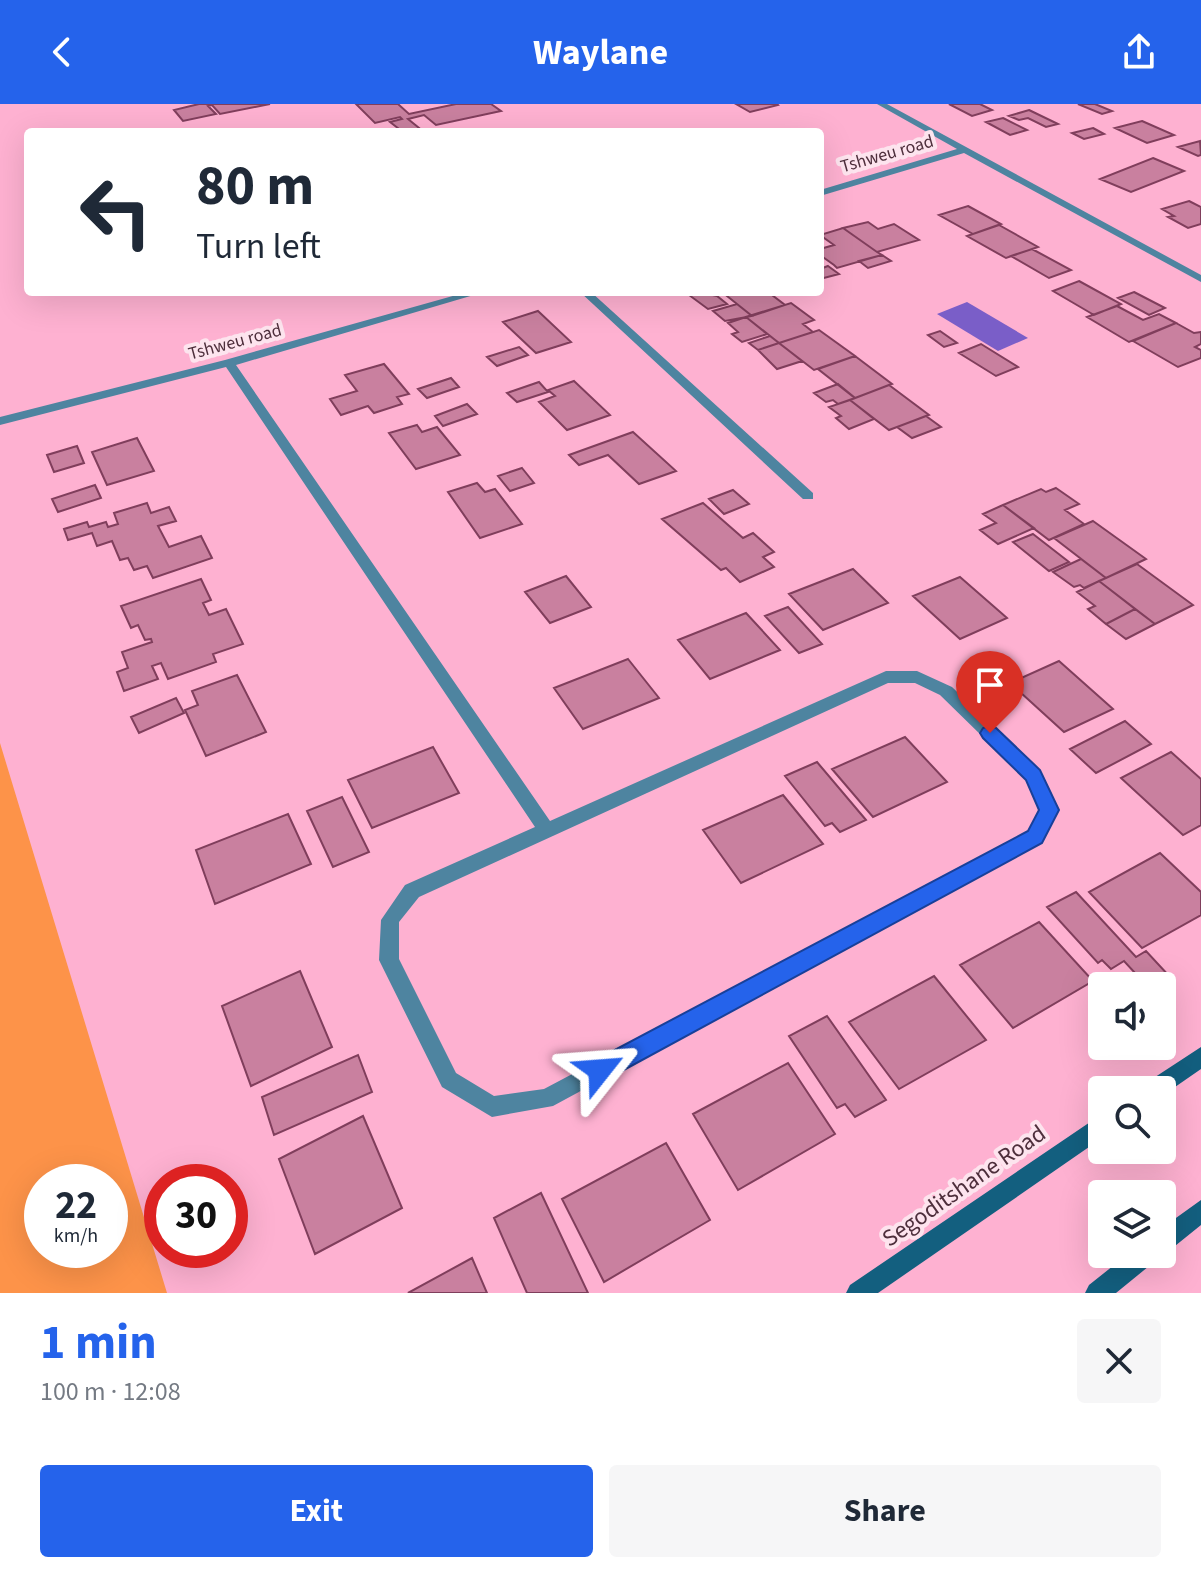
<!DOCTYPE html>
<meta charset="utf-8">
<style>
body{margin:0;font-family:"Source Sans 3",sans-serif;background:#f6f6f7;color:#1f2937;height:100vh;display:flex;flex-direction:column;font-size:30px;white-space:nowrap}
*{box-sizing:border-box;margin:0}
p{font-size:26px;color:#747a83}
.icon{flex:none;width:44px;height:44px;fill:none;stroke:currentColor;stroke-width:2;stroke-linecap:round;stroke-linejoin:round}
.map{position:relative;height:1189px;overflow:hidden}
.drawer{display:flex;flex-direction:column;background:#fff;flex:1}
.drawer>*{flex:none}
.guide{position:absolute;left:24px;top:24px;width:800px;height:168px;border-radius:8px;box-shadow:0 8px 32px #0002;background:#fff;color:#1f2937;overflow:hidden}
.tools{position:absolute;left:1088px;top:868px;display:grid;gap:16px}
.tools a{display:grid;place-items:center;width:88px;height:88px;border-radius:8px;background:#fff;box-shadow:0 8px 32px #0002;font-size:40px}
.speed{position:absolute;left:24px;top:1060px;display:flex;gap:16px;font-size:40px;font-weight:700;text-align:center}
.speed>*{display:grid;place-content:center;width:104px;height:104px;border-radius:50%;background:#fff;box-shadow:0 8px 32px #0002;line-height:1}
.speed small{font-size:20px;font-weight:400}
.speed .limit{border:12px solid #d22;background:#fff;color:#111}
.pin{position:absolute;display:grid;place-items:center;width:68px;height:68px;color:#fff;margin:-82px -34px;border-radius:50% 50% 50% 0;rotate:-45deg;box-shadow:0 0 8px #0007}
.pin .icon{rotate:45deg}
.me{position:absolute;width:88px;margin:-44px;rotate:62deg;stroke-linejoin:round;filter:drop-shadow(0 0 6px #0008)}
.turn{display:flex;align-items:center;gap:28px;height:168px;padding:0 40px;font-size:36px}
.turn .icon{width:104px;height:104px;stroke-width:2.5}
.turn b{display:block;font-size:56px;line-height:68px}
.round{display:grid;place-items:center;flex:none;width:84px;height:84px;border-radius:8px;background:#f6f6f7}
.overview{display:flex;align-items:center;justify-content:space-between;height:136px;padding:0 40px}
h1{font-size:48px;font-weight:700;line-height:60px;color:#2563eb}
.action{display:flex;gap:16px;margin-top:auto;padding:16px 40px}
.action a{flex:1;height:92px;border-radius:8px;background:#2563eb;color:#fff;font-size:32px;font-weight:700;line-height:92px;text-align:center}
.action a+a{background:#f6f6f7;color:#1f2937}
header{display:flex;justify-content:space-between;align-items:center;height:104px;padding:0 40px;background:#2563eb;color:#fff;font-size:36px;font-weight:700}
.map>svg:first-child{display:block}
</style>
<header><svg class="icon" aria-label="back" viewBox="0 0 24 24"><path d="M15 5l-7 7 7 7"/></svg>Waylane<svg class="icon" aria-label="share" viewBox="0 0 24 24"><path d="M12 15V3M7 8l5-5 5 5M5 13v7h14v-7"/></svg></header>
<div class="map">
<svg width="1201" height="1189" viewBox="0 0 1201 1189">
<rect width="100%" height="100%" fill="#feb1d1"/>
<path fill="#fd9349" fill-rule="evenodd" d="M 0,639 L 167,1189 L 0,1189 ZM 42,1078 L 110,1078 L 110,1146 L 42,1146 Z"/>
<path fill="#7a5ec8" d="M 967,198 L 1028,234 L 998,247 L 937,210 Z"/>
<path fill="#c9809f" stroke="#803e5c" stroke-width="2" d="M 199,0 L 270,0 L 220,10 L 212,1 L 208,2 L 216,10 L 183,17 L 174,6 Z
M 356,0 L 398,0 L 409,10 L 456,0 L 491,0 L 501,7 L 436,21 L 424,11 L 408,15 L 424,28 L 403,28 L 390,18 L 402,15 L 400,13 L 375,19 Z
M 736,0 L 777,0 L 778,1 L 750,8 Z
M 949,0 L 980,0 L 992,6 L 972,12 Z
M 1078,0 L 1095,0 L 1112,7 L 1102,10 Z
M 1029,6 L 1058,20 L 1046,23 L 1028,14 L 1019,16 L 1009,12 Z
M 1003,14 L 1027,26 L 1010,31 L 986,18 Z
M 1142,17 L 1174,31 L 1147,39 L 1115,24 Z
M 1093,24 L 1104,30 L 1084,35 L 1072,29 Z
M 1200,37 L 1201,51 L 1198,52 L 1178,43 Z
M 1153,54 L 1184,67 L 1131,88 L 1100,75 Z
M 1189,97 L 1201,103 L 1201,120 L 1188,124 L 1168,113 L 1174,112 L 1162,105 Z
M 968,102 L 1001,120 L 973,130 L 939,111 Z
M 868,118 L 878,125 L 894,120 L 919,136 L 877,148 L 843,124 Z
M 999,121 L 1038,143 L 1006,154 L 967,132 Z
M 843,124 L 877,148 L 882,151 L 837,164 L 834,161 L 820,151 L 820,145 L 834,141 L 820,131 Z
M 1032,145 L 1071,166 L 1049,174 L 1011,152 Z
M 882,151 L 891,157 L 868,164 L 859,157 Z
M 828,162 L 839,170 L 820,175 L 820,165 Z
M 1079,177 L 1121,200 L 1094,211 L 1053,187 Z
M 699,188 L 717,192 L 727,200 L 708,205 L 689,191 Z
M 722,188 L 768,188 L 785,201 L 752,212 Z
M 1134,188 L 1165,204 L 1149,211 L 1118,194 Z
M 791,199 L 814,216 L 803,220 L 813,228 L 779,239 L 746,213 Z
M 737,200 L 752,212 L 725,217 L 713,207 Z
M 1117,202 L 1143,216 L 1159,210 L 1176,219 L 1129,238 L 1087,213 Z
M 538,207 L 571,238 L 536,249 L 503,218 Z
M 746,213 L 767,230 L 742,238 L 732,230 L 738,228 L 728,219 Z
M 1176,219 L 1194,229 L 1201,228 L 1201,240 L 1195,243 L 1201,246 L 1201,254 L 1178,263 L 1133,237 Z
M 819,226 L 855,252 L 814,266 L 779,239 Z
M 940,227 L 957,239 L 944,243 L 928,231 Z
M 770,232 L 779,239 L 758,246 L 749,239 Z
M 779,239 L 802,257 L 777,265 L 758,246 Z
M 981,240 L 1018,263 L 996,272 L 959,249 Z
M 519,243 L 528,251 L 497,262 L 487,253 Z
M 855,252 L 892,280 L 855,294 L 818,265 Z
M 384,260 L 409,290 L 397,293 L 402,300 L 374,309 L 368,302 L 341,311 L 330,295 L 357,287 L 345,271 Z
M 451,274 L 459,283 L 427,294 L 418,285 Z
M 574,277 L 610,311 L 567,326 L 539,298 L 555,292 L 548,286 Z
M 539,278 L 548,288 L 517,298 L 507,289 Z
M 838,280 L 855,294 L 838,300 L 833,296 L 826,298 L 814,289 Z
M 889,281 L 929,311 L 889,326 L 850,296 Z
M 850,296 L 874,315 L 849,325 L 836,314 L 841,312 L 829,303 Z
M 467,300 L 477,310 L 443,322 L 435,312 Z
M 926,312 L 941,323 L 912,334 L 897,323 Z
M 417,321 L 422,328 L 437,323 L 460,351 L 416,365 L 389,329 Z
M 633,328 L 676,367 L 639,380 L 608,351 L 579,361 L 569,351 Z
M 137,334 L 154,367 L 107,381 L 92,348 Z
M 77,342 L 84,359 L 54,368 L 47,351 Z
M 522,364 L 534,379 L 510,387 L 498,372 Z
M 477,379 L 485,388 L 495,385 L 522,420 L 480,434 L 448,388 Z
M 95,381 L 101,394 L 58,408 L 52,395 Z
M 1056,384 L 1079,400 L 1065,406 L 1084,420 L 1049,436 L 1003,401 L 1041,385 L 1046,388 Z
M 733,386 L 749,400 L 724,410 L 709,395 Z
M 147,399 L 151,409 L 169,403 L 176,417 L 158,422 L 169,443 L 201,432 L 212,454 L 153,474 L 147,462 L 134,466 L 128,454 L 120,456 L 112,437 L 97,442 L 92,429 L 68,436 L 64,425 L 87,418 L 89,423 L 106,418 L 108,423 L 118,420 L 114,409 Z
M 703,399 L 743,434 L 753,429 L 774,448 L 763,453 L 774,463 L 740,478 L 726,464 L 721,466 L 662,415 Z
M 1003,401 L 1034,424 L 998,440 L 980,426 L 996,419 L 983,410 Z
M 1093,417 L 1146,455 L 1106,474 L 1054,434 Z
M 1033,430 L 1069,458 L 1049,467 L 1013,438 Z
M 1081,455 L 1106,474 L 1084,484 L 1080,481 L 1074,483 L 1053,468 Z
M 1137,460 L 1193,501 L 1155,520 L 1099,477 Z
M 853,465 L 888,499 L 823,526 L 789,490 Z
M 566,472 L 591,503 L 550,519 L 525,488 Z
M 960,473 L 1007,514 L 960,535 L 913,492 Z
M 201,475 L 211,496 L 203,499 L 209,511 L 226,505 L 243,540 L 213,550 L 216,558 L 168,575 L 161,559 L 152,562 L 158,575 L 124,587 L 117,568 L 128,564 L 122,548 L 152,538 L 151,535 L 145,536 L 138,521 L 131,524 L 121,502 Z
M 1099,477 L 1135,505 L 1106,520 L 1088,505 L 1095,502 L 1077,488 Z
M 788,503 L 822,540 L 799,549 L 765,512 Z
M 1135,505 L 1155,520 L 1126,535 L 1106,520 Z
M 746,509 L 780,546 L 710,575 L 678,536 Z
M 628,555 L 659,594 L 583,625 L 554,584 Z
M 1059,557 L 1113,605 L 1064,628 L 1010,579 Z
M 237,571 L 266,628 L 206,652 L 185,606 L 198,601 L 192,587 Z
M 176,594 L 184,609 L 139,629 L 131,613 Z
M 1125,617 L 1151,640 L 1096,669 L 1070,645 Z
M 905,633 L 947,678 L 873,713 L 832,665 Z
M 433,643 L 459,689 L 372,724 L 348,676 Z
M 1171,648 L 1201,675 L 1201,721 L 1183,731 L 1121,674 Z
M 817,658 L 866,716 L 840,728 L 832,719 L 825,722 L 785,672 Z
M 783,691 L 823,740 L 741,779 L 703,726 Z
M 342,693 L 369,748 L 333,763 L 307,707 Z
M 288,710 L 311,760 L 215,800 L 196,746 Z
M 1160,749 L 1201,788 L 1201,811 L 1142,844 L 1089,788 Z
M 1076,788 L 1136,853 L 1146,847 L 1171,874 L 1157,882 L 1147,882 L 1124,857 L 1111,865 L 1102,856 L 1098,859 L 1047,803 Z
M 1039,818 L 1093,877 L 1013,924 L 960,861 Z
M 300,867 L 332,943 L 251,982 L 222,902 Z
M 934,872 L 986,936 L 899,985 L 849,918 Z
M 827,912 L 886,996 L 855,1013 L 845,1000 L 837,1004 L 789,932 Z
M 358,951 L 372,988 L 274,1031 L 262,993 Z
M 788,959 L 835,1030 L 738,1086 L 693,1010 Z
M 363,1012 L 402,1104 L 315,1150 L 279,1055 Z
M 666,1039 L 710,1116 L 604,1178 L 562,1095 Z
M 541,1089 L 588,1189 L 527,1189 L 494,1114 Z
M 472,1154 L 487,1189 L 408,1189 Z"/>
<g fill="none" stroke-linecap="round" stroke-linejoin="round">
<path fill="#4e84a0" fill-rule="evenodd" d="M 877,0 L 887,0 L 1201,171 L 1201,178 L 964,49 L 820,92 L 820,86 L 957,45 Z
M 467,188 L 484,188 L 236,261 L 550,717 L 886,567 L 917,567 L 952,583 L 1040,667 L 1058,706 L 1041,738 L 553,1002 L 492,1013 L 442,983 L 379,856 L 381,816 L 405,781 L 535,723 L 226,263 L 0,321 L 0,313 L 225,256 ZM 888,579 L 915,579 L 940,591 L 1027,676 L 1040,706 L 1029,728 L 544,985 L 494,992 L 456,969 L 399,855 L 399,818 L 419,793 Z
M 580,188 L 591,188 L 813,389 L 813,395 L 803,395 Z"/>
<path fill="#135f7f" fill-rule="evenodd" d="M 1201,943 L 1201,965 L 1162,992 L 1162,986 L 1143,986 L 1146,979 Z
M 1102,1010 L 1102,1034 L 878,1189 L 846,1189 L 850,1181 Z
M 1201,1096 L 1201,1121 L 1170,1146 L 1162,1149 L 1162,1124 Z
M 1128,1150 L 1157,1150 L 1154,1158 L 1116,1189 L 1085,1189 L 1089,1181 Z"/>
</g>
<path fill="#2563eb" stroke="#184099" stroke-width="2" d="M 990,622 L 996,624 L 1040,666 L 1059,706 L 1042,739 L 609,974 L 600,977 L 592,974 L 589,966 L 592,958 L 1028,727 L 1039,706 L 1026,676 L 983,634 L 980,629 L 983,624 Z"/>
<g text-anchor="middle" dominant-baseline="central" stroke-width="8" stroke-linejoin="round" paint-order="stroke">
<g font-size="18" fill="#4e2f3c" stroke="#fde4ee">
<text transform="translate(887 50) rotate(-16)">Tshweu road</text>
<text transform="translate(235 238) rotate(-15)">Tshweu road</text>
</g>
<g font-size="24" fill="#4e2f3c" stroke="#fde4ee">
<text transform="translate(964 1082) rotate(-35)">Segoditshane Road</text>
</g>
</g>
</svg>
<div class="tools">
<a><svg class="icon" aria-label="sound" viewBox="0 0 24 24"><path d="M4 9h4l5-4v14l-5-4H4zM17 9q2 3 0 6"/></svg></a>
<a><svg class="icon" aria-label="search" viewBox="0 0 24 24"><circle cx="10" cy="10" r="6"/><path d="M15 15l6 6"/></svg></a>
<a><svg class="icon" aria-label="layers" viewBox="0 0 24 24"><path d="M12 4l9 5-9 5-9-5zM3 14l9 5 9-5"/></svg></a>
</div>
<div class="speed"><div>22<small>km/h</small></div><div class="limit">30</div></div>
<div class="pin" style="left:990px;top:629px;background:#d93025"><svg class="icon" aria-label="arrive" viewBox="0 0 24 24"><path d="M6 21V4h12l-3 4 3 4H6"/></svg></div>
<svg class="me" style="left:600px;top:966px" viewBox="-20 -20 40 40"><path d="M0-17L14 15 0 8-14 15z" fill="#2563eb" stroke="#fff" stroke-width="4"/></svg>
<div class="guide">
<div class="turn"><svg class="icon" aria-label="left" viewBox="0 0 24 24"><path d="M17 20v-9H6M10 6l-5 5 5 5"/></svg><div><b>80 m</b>Turn left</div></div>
</div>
</div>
<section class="drawer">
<div class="overview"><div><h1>1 min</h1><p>100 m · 12:08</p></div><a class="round"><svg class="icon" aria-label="close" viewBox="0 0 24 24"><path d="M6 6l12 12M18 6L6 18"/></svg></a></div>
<div class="action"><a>Exit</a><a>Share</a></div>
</section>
